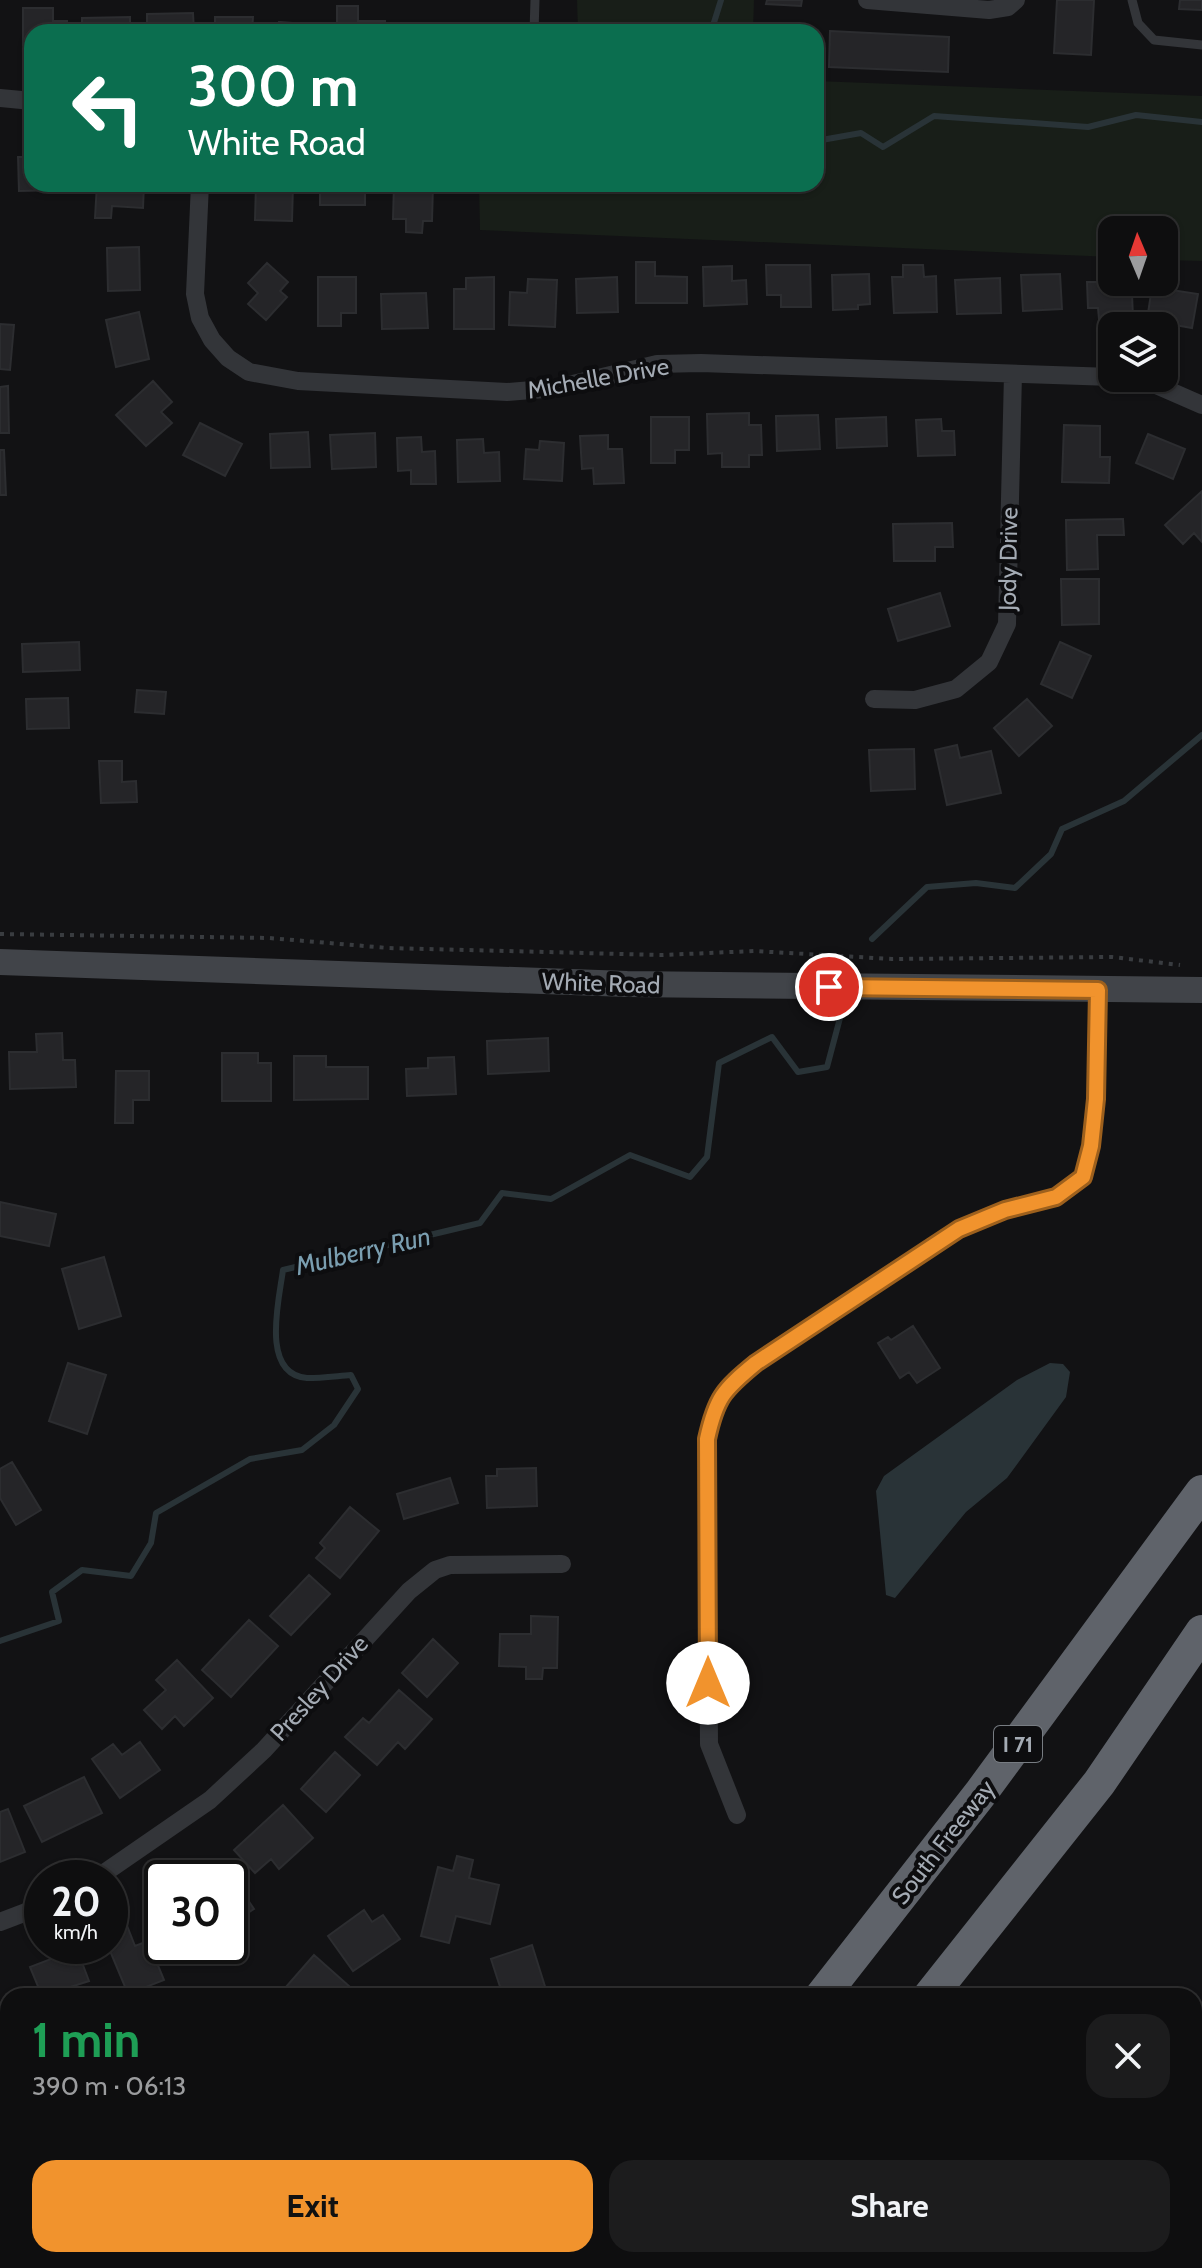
<!DOCTYPE html>
<meta charset="utf-8">
<style>
body{margin:0;font-family:Cabin,sans-serif;background:#1c1c1d;color:#f1f3f6;height:100vh;display:flex;flex-direction:column;font-size:30px;white-space:nowrap}
*{box-sizing:border-box;margin:0}
p{font-size:26px;color:#9b9c9e}
.icon{flex:none;width:44px;height:44px;fill:none;stroke:currentColor;stroke-width:2;stroke-linecap:round;stroke-linejoin:round}
.map{position:relative;flex:1;overflow:hidden}
.side{position:absolute;left:0px;top:1988px;width:1202px;height:280px;display:flex;flex-direction:column;background:#0e0e0f;border-radius:24px 24px 0 0;box-shadow:0 2px 6px #0004,0 0 0 2px #2e2e2f}
.side>*{flex:none}
.banner{position:absolute;left:24px;top:24px;width:800px;height:168px;border-radius:24px;box-shadow:0 2px 6px #0004,0 0 0 2px #2e2e2f;background:#0b6e4f;color:#fff;overflow:hidden}
.needle{width:52px;rotate:358deg}
.fabs{position:absolute;left:1098px;top:216px;display:grid;gap:16px}
.fabs a{display:grid;place-items:center;width:80px;height:80px;border-radius:16px;background:#0e0e0f;box-shadow:0 2px 6px #0004,0 0 0 2px #2e2e2f;font-size:40px}
.speed{position:absolute;left:24px;top:1860px;display:flex;gap:16px;font-size:40px;font-weight:700;text-align:center}
.speed>*{display:grid;place-content:center;width:104px;height:104px;border-radius:50%;background:#0e0e0f;box-shadow:0 2px 6px #0004,0 0 0 2px #2e2e2f;line-height:1}
.speed small{font-size:20px;font-weight:400}
.speed .limit{border:4px solid #111;border-radius:12px;background:#fff;color:#111}
.pin{position:absolute;display:grid;place-items:center;width:68px;height:68px;color:#fff;margin:-34px;border:4px solid #fff;border-radius:50%;box-shadow:0 2px 8px #0007}
.me{position:absolute;width:88px;margin:-44px;rotate:0deg;stroke-linejoin:round;filter:drop-shadow(0 0 6px #0008)}
.turn{display:flex;align-items:center;gap:28px;height:168px;padding:0 32px;font-size:36px}
.turn .icon{width:104px;height:104px;stroke-width:2.5}
.turn b{display:block;font-size:56px;line-height:68px}
.round{display:grid;place-items:center;flex:none;width:84px;height:84px;border-radius:24px;background:#1c1c1d}
.overview{display:flex;align-items:center;justify-content:space-between;height:136px;padding:0 32px}
h1{font-size:48px;font-weight:800;line-height:60px;color:#1e9e55}
.primary-button{display:flex;gap:16px;margin-top:auto;padding:16px 32px}
.primary-button a{flex:1;height:92px;border-radius:24px;background:#f1932d;color:#111;font-size:32px;font-weight:800;line-height:92px;text-align:center}
.primary-button a+a{background:#1c1c1d;color:#f1f3f6}
.map>svg:first-child{display:block}
</style>
<div class="map">
<svg width="1202" height="2268" viewBox="0 0 1202 2268">
<rect width="100%" height="100%" fill="#121214"/>
<path fill="#181e18" d="M 577,0 L 754,0 L 753,32 L 578,32 Z
M 816,81 L 1202,96 L 1202,261 L 1164,260 L 1164,230 L 1112,230 L 1112,257 L 480,230 L 479,184 L 816,184 Z"/>
<path fill="#293337" d="M 1050,1363 L 1063,1364 L 1070,1372 L 1066,1397 L 1007,1478 L 966,1512 L 895,1598 L 886,1595 L 876,1491 L 884,1476 L 1017,1380 Z"/>
<g fill="none" stroke-linecap="round" stroke-linejoin="round">
<path stroke="#293337" stroke-width="6" d="M 711,32 L 721,0
M 816,141 L 861,133 L 883,147 L 934,116 L 1088,127 L 1136,115 L 1202,122
M 759,184 L 763,188 L 769,184
M 872,939 L 927,887 L 976,883 L 1015,888 L 1051,854 L 1062,829 L 1124,801 L 1202,735
M 0,1641 L 59,1621 L 52,1592 L 82,1570 L 131,1576 L 151,1543 L 156,1513 L 250,1459 L 302,1450 L 334,1425 L 358,1389 L 351,1375 C 337,1376 322,1378 307,1378 C 260,1374 279,1300 283,1270 L 480,1223 L 502,1193 L 551,1199 L 630,1155 L 690,1177 L 707,1157 L 719,1063 L 772,1037 L 798,1072 L 827,1067 L 840,1018"/>
</g>
<path fill="#252528" stroke="#2c2d30" stroke-width="2" d="M 767,0 L 802,0 L 801,6 L 766,4 Z
M 1057,0 L 1094,0 L 1091,55 L 1054,53 Z
M 1180,0 L 1202,0 L 1202,10 L 1179,9 Z
M 337,6 L 358,6 L 358,21 L 385,21 L 385,32 L 337,32 Z
M 23,8 L 53,8 L 53,21 L 67,21 L 67,32 L 32,32 L 32,45 L 23,45 Z
M 193,13 L 194,32 L 147,32 L 147,14 Z
M 130,17 L 130,32 L 82,32 L 82,18 Z
M 215,17 L 253,17 L 252,32 L 215,32 Z
M 279,22 L 306,24 L 305,32 L 278,32 Z
M 445,26 L 445,32 L 401,32 L 401,27 Z
M 830,31 L 949,37 L 948,72 L 829,67 Z
M 18,157 L 32,157 L 32,184 L 63,184 L 63,190 L 19,191 Z
M 97,184 L 144,184 L 143,208 L 112,206 L 111,218 L 95,218 Z
M 256,184 L 293,185 L 292,221 L 255,220 Z
M 320,184 L 365,184 L 365,205 L 320,205 Z
M 394,184 L 433,184 L 432,221 L 423,221 L 422,233 L 406,232 L 406,219 L 393,219 Z
M 139,247 L 140,290 L 108,291 L 107,248 Z
M 636,262 L 655,262 L 655,276 L 687,277 L 687,303 L 636,303 Z
M 267,263 L 288,282 L 280,291 L 287,297 L 266,320 L 248,304 L 258,293 L 248,283 Z
M 766,265 L 810,265 L 811,307 L 781,307 L 781,295 L 767,295 Z
M 903,265 L 923,265 L 924,277 L 936,276 L 937,312 L 894,313 L 892,277 L 903,277 Z
M 732,266 L 732,281 L 746,280 L 747,304 L 704,306 L 703,267 Z
M 869,274 L 870,304 L 858,305 L 858,309 L 833,310 L 832,275 Z
M 1060,274 L 1062,309 L 1023,311 L 1021,275 Z
M 318,277 L 356,277 L 356,313 L 341,313 L 341,326 L 318,326 Z
M 494,277 L 494,329 L 454,329 L 454,289 L 466,289 L 466,278 Z
M 617,277 L 618,312 L 577,313 L 576,279 Z
M 1000,278 L 1001,313 L 957,314 L 955,280 Z
M 528,279 L 557,280 L 555,327 L 509,325 L 510,292 L 527,293 Z
M 1087,282 L 1125,282 L 1125,294 L 1132,294 L 1133,318 L 1099,319 L 1098,308 L 1088,308 Z
M 1152,287 L 1198,294 L 1192,328 L 1147,320 Z
M 426,293 L 428,328 L 382,329 L 381,294 Z
M 139,312 L 149,359 L 116,367 L 106,320 Z
M 0,324 L 14,325 L 10,370 L 0,369 Z
M 153,381 L 172,402 L 161,412 L 172,423 L 146,446 L 116,415 Z
M 8,386 L 9,433 L 0,433 L 0,387 Z
M 749,413 L 749,425 L 761,425 L 762,455 L 749,455 L 749,467 L 722,467 L 722,453 L 708,454 L 707,414 Z
M 818,415 L 820,449 L 777,451 L 776,416 Z
M 651,417 L 689,417 L 689,450 L 675,450 L 675,463 L 651,463 Z
M 886,417 L 887,446 L 837,448 L 836,419 Z
M 941,419 L 942,431 L 954,431 L 955,455 L 918,456 L 916,420 Z
M 200,423 L 242,444 L 225,476 L 183,455 Z
M 1064,425 L 1100,426 L 1100,457 L 1110,457 L 1109,483 L 1062,482 Z
M 308,432 L 310,467 L 271,468 L 270,434 Z
M 375,433 L 376,467 L 332,469 L 330,435 Z
M 1148,434 L 1185,449 L 1173,479 L 1136,463 Z
M 608,435 L 608,449 L 622,449 L 624,483 L 594,484 L 593,468 L 582,469 L 580,436 Z
M 421,437 L 422,452 L 435,451 L 436,484 L 411,484 L 411,470 L 398,471 L 397,438 Z
M 483,439 L 484,453 L 499,452 L 500,481 L 458,482 L 457,440 Z
M 540,441 L 564,443 L 562,481 L 524,479 L 526,449 L 539,450 Z
M 0,450 L 4,450 L 6,495 L 0,495 Z
M 1202,491 L 1202,542 L 1194,533 L 1183,544 L 1165,525 Z
M 1123,519 L 1124,535 L 1097,535 L 1098,569 L 1067,570 L 1066,520 Z
M 952,523 L 953,547 L 935,547 L 935,561 L 894,561 L 893,524 Z
M 1061,579 L 1099,579 L 1099,624 L 1062,625 Z
M 940,593 L 950,626 L 898,641 L 888,609 Z
M 79,642 L 80,670 L 23,672 L 22,644 Z
M 1060,642 L 1091,656 L 1072,698 L 1041,684 Z
M 137,690 L 166,692 L 164,714 L 135,712 Z
M 68,698 L 69,728 L 27,729 L 26,699 Z
M 1027,699 L 1052,726 L 1019,756 L 994,728 Z
M 957,745 L 960,758 L 991,751 L 1001,793 L 947,805 L 935,750 Z
M 914,749 L 915,789 L 871,791 L 869,750 Z
M 99,761 L 122,761 L 122,782 L 136,781 L 137,802 L 101,803 Z
M 62,1033 L 63,1060 L 75,1060 L 76,1087 L 10,1089 L 9,1052 L 37,1052 L 36,1034 Z
M 548,1038 L 549,1071 L 488,1074 L 487,1041 Z
M 222,1053 L 258,1053 L 258,1063 L 271,1063 L 271,1101 L 222,1101 Z
M 294,1056 L 326,1056 L 326,1067 L 368,1067 L 368,1099 L 294,1100 Z
M 454,1057 L 456,1094 L 407,1096 L 406,1069 L 428,1068 L 428,1058 Z
M 116,1071 L 149,1071 L 149,1100 L 133,1100 L 133,1123 L 115,1123 Z
M 0,1202 L 56,1214 L 49,1246 L 0,1236 Z
M 104,1257 L 121,1316 L 79,1329 L 62,1269 Z
M 913,1326 L 940,1368 L 917,1383 L 909,1372 L 900,1378 L 878,1343 L 888,1337 L 891,1340 Z
M 68,1363 L 106,1375 L 87,1434 L 49,1421 Z
M 12,1462 L 41,1510 L 16,1525 L 0,1498 L 0,1469 Z
M 536,1468 L 537,1506 L 487,1508 L 486,1476 L 497,1476 L 497,1469 Z
M 450,1478 L 458,1503 L 404,1519 L 397,1494 Z
M 350,1507 L 379,1531 L 340,1578 L 316,1558 L 325,1548 L 320,1543 Z
M 309,1575 L 330,1594 L 291,1635 L 270,1616 Z
M 531,1616 L 558,1617 L 557,1668 L 543,1668 L 542,1679 L 526,1679 L 526,1667 L 499,1666 L 500,1634 L 531,1634 Z
M 249,1620 L 278,1646 L 231,1697 L 202,1670 Z
M 433,1639 L 458,1663 L 427,1697 L 402,1673 Z
M 177,1660 L 213,1698 L 184,1726 L 175,1716 L 162,1729 L 144,1710 L 166,1690 L 156,1680 Z
M 399,1690 L 432,1719 L 405,1749 L 398,1742 L 377,1765 L 345,1737 L 363,1718 L 369,1723 Z
M 140,1742 L 160,1770 L 120,1798 L 92,1759 L 113,1744 L 122,1755 Z
M 335,1752 L 360,1775 L 326,1812 L 301,1789 Z
M 84,1777 L 102,1813 L 42,1842 L 24,1806 Z
M 283,1805 L 313,1838 L 279,1869 L 271,1859 L 255,1873 L 234,1850 Z
M 8,1809 L 25,1852 L 0,1862 L 0,1812 Z
M 457,1856 L 473,1860 L 469,1878 L 499,1885 L 490,1924 L 456,1916 L 449,1943 L 421,1936 L 438,1867 L 453,1871 Z
M 233,1878 L 254,1909 L 232,1923 L 240,1934 L 230,1940 L 230,1880 Z
M 364,1910 L 372,1922 L 383,1915 L 400,1939 L 353,1971 L 328,1936 Z
M 126,1923 L 135,1946 L 148,1941 L 164,1980 L 128,1994 L 108,1946 L 110,1930 Z
M 532,1945 L 548,1996 L 503,1996 L 491,1959 Z
M 77,1949 L 89,1981 L 42,1996 L 30,1967 Z
M 314,1955 L 358,1994 L 356,1996 L 278,1996 Z
M 1202,2136 L 1202,2175 L 1194,2177 L 1194,2138 Z
M 0,2159 L 8,2159 L 8,2206 L 0,2206 Z
M 270,2260 L 319,2260 L 325,2268 L 276,2268 Z
M 940,2260 L 955,2260 L 961,2268 L 929,2268 Z"/>
<g fill="none" stroke-linecap="round" stroke-linejoin="round">
<path stroke="#393c40" stroke-width="4" stroke-dasharray="4 6" stroke-linecap="butt" d="M 0,934 L 269,938 L 388,948 L 663,955 L 754,951 L 892,959 L 1112,957 L 1180,965"/>
<path stroke="#333539" stroke-width="9" d="M 1132,0 L 1138,23 L 1154,40 L 1202,45
M 534,32 L 535,0
M 988,2260 L 993,2268
M 913,2268 L 923,2260"/>
<path stroke="#333539" stroke-width="18" d="M 867,0 L 989,10 L 1008,7 L 1016,0
M 0,98 L 32,101
M 200,184 L 195,294 L 200,318 L 212,340 L 228,358 L 249,372 L 298,381 L 507,392 L 556,388 L 657,364 L 701,363 L 1112,377
M 1118,378 L 1147,381 L 1202,405
M 874,699 L 915,700 L 956,689 L 989,662 L 1007,624 L 1013,374
M 737,1815 L 709,1744 L 707,1439 C 716,1398 724,1389 756,1363 L 959,1229 L 1005,1210 L 1056,1197 L 1083,1177 L 1091,1146 L 1096,1099 L 1098,990
M 97,1878 L 210,1800 L 264,1750 L 409,1591 L 435,1570 L 450,1565 L 562,1564
M 0,1922 L 42,1906
M 1194,2231 L 1202,2228
M 0,2264 L 61,2265 L 124,2260
M 1124,2268 L 1139,2260"/>
<path stroke="#414449" stroke-width="26" d="M 0,962 L 627,984 L 1202,990"/>
<path stroke="#5f636a" stroke-width="34" d="M 822,1996 L 980,1794 L 1202,1492
M 930,1996 L 1099,1783 L 1202,1632
M 596,2268 L 603,2260
M 701,2268 L 708,2260"/>
</g>
<g fill="none" stroke-linecap="round" stroke-linejoin="round">
<defs>
<path id="route" d="M 708,1683 L 707,1439 C 716,1398 723,1390 756,1363 L 959,1229 L 1005,1210 L 1056,1197 L 1083,1177 L 1091,1146 L 1096,1099 L 1098,990 L 829,987"/>
</defs>
<use href="#route" stroke="#9d601d" stroke-width="20"/>
<use href="#route" stroke="#f1932d" stroke-width="14"/>
</g>
<g text-anchor="middle" dominant-baseline="central" stroke-width="8" stroke-linejoin="round" paint-order="stroke">
<rect fill="#0d0d0f" stroke="#777c82" stroke-width="2" x="994" y="1726" width="48" height="36" rx="6"/>
<g font-size="22" font-weight="bold" fill="#a4abb4">
<text x="1018" y="1744">I 71</text>
</g>
<g font-size="24" fill="#a4abb4" stroke="#0d0d0f">
<text transform="translate(598 378) rotate(-10)">Michelle Drive</text>
<text transform="translate(1008 559) rotate(-89)">Jody Drive</text>
<text transform="translate(601 983) rotate(2)">White Road</text>
<text transform="translate(319 1688) rotate(-48)">Presley Drive</text>
<text transform="translate(943 1842) rotate(-52)">South Freeway</text>
</g>
<g font-size="26" font-style="italic" fill="#7a9eb0" stroke="#0d0d0f">
<text transform="translate(363 1251) rotate(-13)">Mulberry Run</text>
</g>
</g>
</svg>
<div class="fabs">
<a><svg class="needle" viewBox="-14 -14 28 28"><path d="M0-13l5 13h-10z" fill="#e53935"/><path d="M0 13l5-13h-10z" fill="#9b9c9e"/></svg></a>
<a><svg class="icon" aria-label="layers" viewBox="0 0 24 24"><path d="M12 4l9 5-9 5-9-5zM3 14l9 5 9-5"/></svg></a>
</div>
<div class="speed"><div>20<small>km/h</small></div><div class="limit">30</div></div>
<div class="pin" style="left:829px;top:987px;background:#d93025"><svg class="icon" aria-label="arrive" viewBox="0 0 24 24"><path d="M6 21V4h12l-3 4 3 4H6"/></svg></div>
<svg class="me" style="left:708px;top:1683px" viewBox="-20 -20 40 40"><circle r="19" fill="#fff"/><path d="M0-13L10 11 0 6-10 11z" fill="#f1932d"/></svg>
<div class="banner">
<div class="turn"><svg class="icon" aria-label="left" viewBox="0 0 24 24"><path d="M17 20v-9H6M10 6l-5 5 5 5"/></svg><div><b>300 m</b>White Road</div></div>
</div>
<section class="side">
<div class="overview"><div><h1>1 min</h1><p>390 m · 06:13</p></div><a class="round"><svg class="icon" aria-label="close" viewBox="0 0 24 24"><path d="M6 6l12 12M18 6L6 18"/></svg></a></div>
<div class="primary-button"><a>Exit</a><a>Share</a></div>
</section>
</div>
